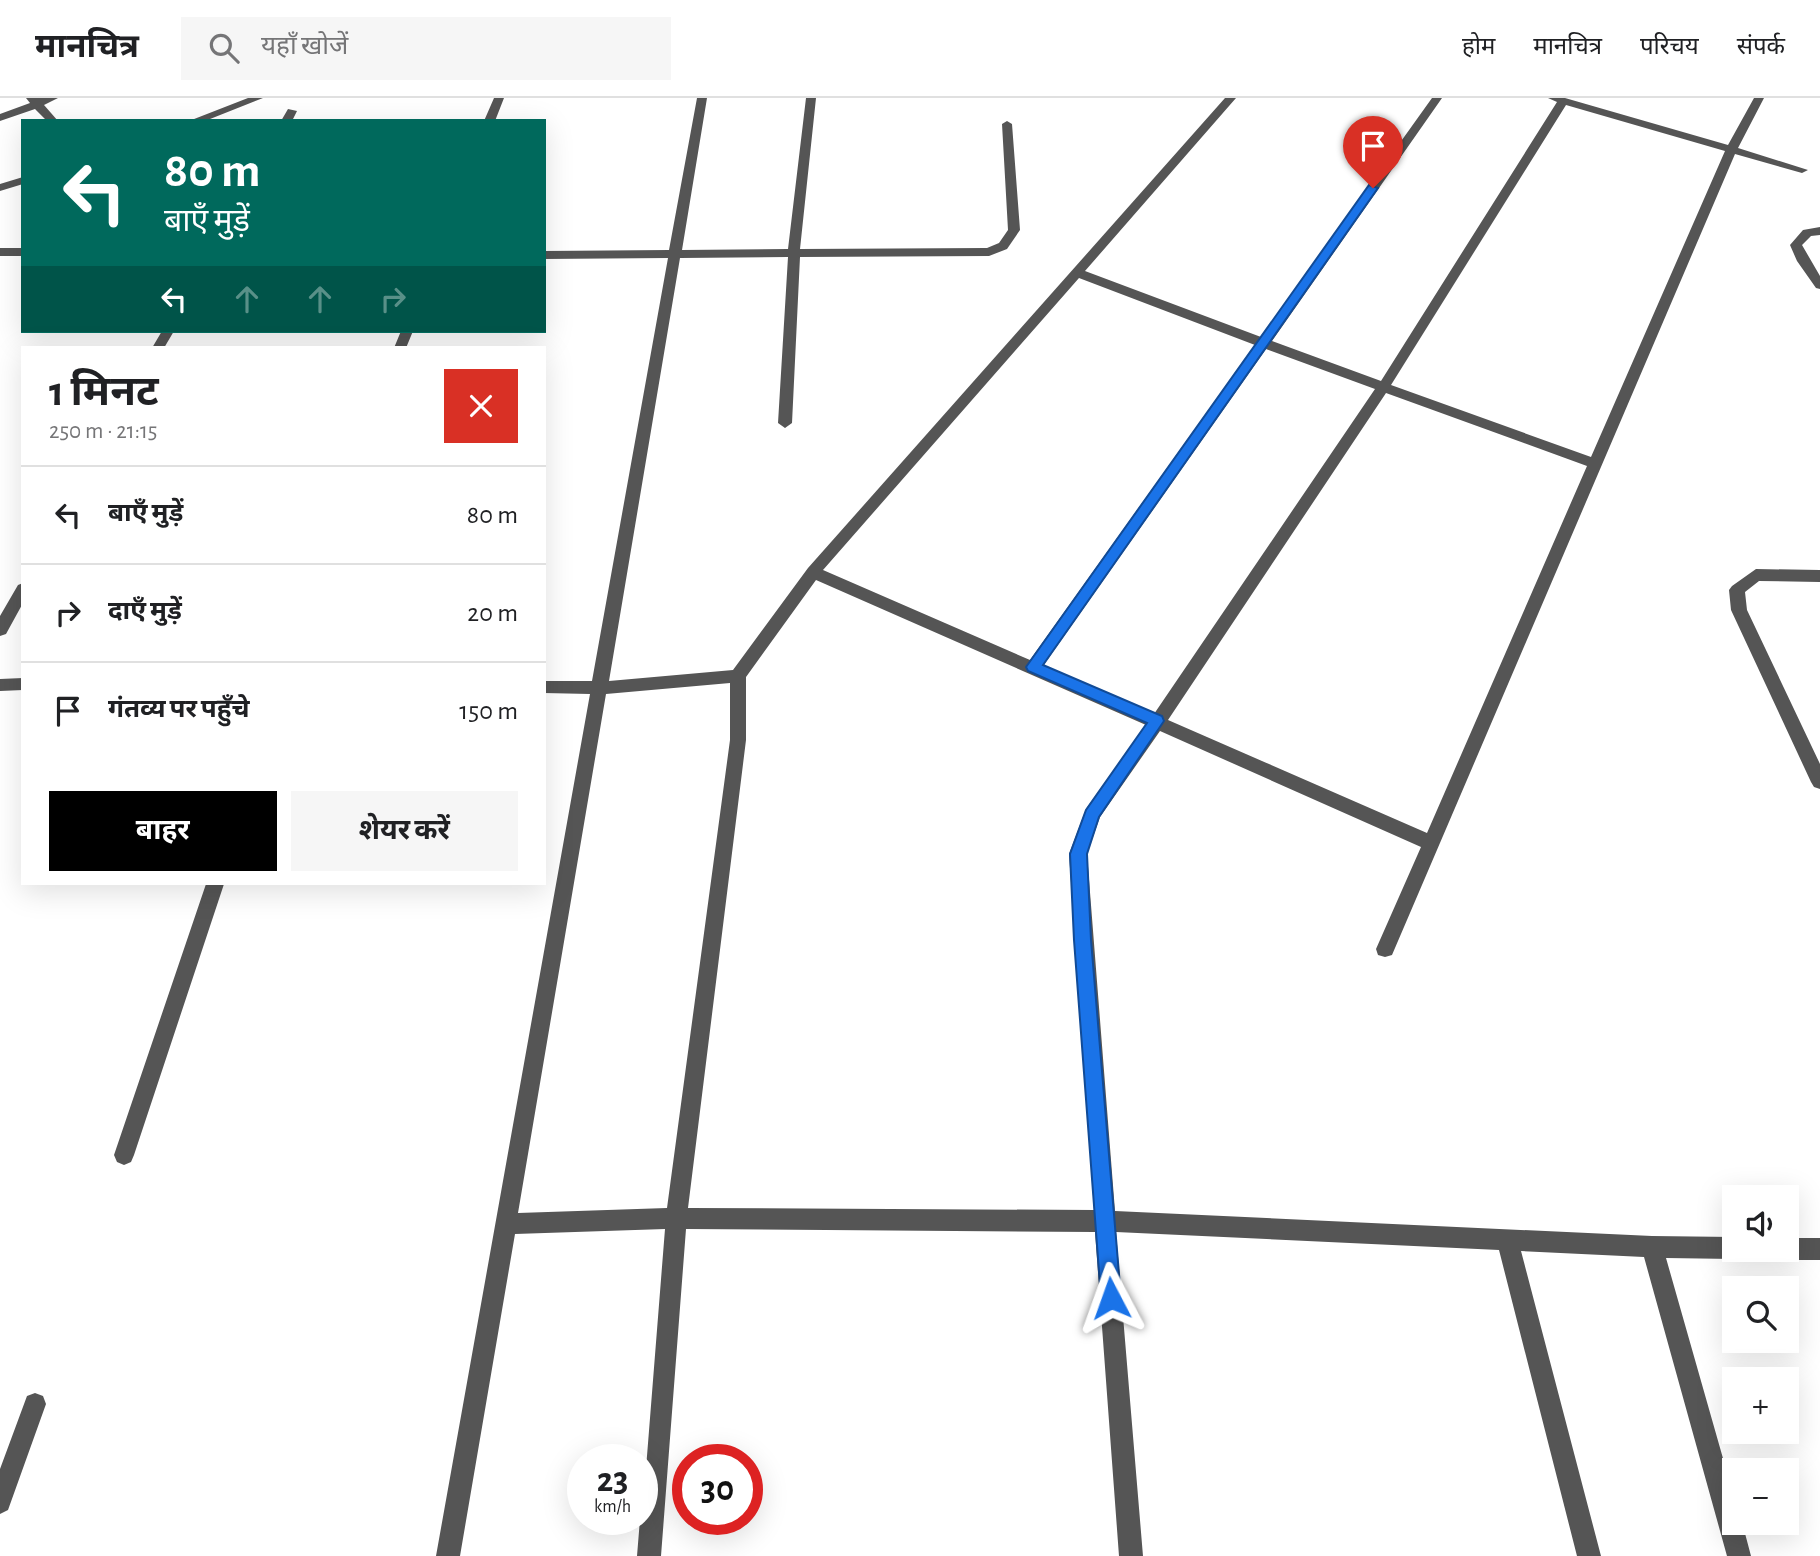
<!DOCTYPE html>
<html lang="hi">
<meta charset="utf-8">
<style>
body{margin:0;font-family:"Alegreya Sans","Noto Sans Devanagari",sans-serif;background:#f6f6f6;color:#202124;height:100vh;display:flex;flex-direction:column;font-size:26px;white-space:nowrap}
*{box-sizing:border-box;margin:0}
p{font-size:23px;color:#757577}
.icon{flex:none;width:38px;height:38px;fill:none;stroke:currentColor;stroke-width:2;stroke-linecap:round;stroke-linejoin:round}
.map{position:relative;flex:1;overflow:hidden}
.sheet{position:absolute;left:21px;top:248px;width:525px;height:539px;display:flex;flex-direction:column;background:#fff;border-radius:0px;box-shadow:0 7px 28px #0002}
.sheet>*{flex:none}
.banner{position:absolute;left:21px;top:21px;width:525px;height:214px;border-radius:0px;box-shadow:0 7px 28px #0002;background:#00695c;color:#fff;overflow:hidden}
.buttons{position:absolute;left:1722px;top:1087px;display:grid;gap:14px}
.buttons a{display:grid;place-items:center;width:77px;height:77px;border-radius:0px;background:#fff;box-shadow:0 7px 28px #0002;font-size:35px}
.speed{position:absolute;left:567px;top:1346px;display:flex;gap:14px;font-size:35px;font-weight:700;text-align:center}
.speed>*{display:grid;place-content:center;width:91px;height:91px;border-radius:50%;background:#fff;box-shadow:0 7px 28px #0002;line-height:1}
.speed small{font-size:18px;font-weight:400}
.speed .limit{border:10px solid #d22;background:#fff;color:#111}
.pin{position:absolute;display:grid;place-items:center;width:60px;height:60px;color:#fff;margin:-72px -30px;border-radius:50% 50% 50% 0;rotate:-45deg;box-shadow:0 0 7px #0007}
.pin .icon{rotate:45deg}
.me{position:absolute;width:77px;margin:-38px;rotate:356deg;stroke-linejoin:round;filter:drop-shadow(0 0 5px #0008)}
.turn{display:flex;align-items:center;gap:24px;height:147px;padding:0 28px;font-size:32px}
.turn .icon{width:91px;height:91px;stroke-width:2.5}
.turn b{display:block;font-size:49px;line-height:60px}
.lanes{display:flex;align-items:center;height:66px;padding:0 28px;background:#0003;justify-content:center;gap:35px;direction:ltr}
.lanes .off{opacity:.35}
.round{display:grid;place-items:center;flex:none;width:74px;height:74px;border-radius:0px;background:#f6f6f6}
.summary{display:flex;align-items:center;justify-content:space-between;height:119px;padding:0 28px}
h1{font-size:42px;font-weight:700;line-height:52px}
.button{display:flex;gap:14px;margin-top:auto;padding:14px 28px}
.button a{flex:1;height:80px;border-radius:0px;background:#000;color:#fff;font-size:28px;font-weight:700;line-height:80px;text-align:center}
.button a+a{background:#f6f6f6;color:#202124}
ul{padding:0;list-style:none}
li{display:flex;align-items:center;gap:21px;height:98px;padding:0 28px;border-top:2px solid #e0e0e0}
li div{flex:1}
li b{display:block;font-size:26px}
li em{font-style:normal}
header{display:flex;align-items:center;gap:42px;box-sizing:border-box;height:98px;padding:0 35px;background:#fff;border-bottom:2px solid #e0e0e0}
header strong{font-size:33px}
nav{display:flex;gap:38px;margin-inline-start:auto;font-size:24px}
.search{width:490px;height:63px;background:#f6f6f6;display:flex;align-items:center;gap:18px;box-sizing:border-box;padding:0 24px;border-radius:0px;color:#757577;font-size:26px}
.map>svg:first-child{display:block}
</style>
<header>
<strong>मानचित्र</strong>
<div class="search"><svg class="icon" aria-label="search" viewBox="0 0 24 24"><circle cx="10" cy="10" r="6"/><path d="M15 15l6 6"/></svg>यहाँ खोजें</div>
<nav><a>होम</a><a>मानचित्र</a><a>परिचय</a><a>संपर्क</a></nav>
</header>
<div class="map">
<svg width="1820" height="1458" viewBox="0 0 1820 1458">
<rect width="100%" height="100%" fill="#fff"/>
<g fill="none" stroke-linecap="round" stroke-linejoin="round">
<path fill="#555" fill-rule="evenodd" d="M 26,0 L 58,0 L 44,7 L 58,23 L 47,23 L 35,11 L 0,23 L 0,16 L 30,5 Z
M 248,0 L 263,0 L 205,23 L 189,23 Z
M 494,0 L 504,0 L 495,23 L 484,23 Z
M 697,0 L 707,0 L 682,152 L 788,151 L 806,0 L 816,0 L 800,151 L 987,150 L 999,145 L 1008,132 L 1002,26 L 1007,23 L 1012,26 L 1020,132 L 1007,151 L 989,158 L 800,159 L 792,325 L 785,330 L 778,325 L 788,159 L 680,160 L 609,583 L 733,572 L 808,470 L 1225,0 L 1236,0 L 1085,173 L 1261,239 L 1432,0 L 1442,0 L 1272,243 L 1381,283 L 1557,4 L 1548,0 L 1565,0 L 1728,47 L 1754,0 L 1764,0 L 1738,50 L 1808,72 L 1802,75 L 1735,56 L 1392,857 L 1385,859 L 1378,857 L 1376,851 L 1421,749 L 1160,633 L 1100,719 L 1087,756 L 1115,1113 L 1652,1138 L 1734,1139 L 1734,1152 L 1744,1152 L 1742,1158 L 1734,1161 L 1666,1160 L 1734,1399 L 1734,1424 L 1742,1424 L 1751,1458 L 1727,1458 L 1644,1159 L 1521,1153 L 1601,1458 L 1577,1458 L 1499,1152 L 1116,1134 L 1143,1458 L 1119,1458 L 1095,1134 L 686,1131 L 661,1458 L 637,1458 L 640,1421 L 642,1421 L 665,1131 L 515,1136 L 460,1458 L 436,1458 L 590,596 L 544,595 L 544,583 L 592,583 L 668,160 L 544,161 L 544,153 L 669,152 ZM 1566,7 L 1725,53 L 1591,359 L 1391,287 ZM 1079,180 L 1255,247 L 1030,562 L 823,472 ZM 1266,251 L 1375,291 L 1154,616 L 1043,568 ZM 1386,295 L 1587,368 L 1427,735 L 1168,622 ZM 816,482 L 1146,627 L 1086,711 L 1069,756 L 1094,1112 L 688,1110 L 746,642 L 746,579 ZM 730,585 L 730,642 L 667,1110 L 518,1115 L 606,596 Z
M 288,11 L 297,13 L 292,23 L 281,23 Z
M 23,79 L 23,86 L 0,93 L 0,86 Z
M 1820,129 L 1820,137 L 1811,138 L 1802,147 L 1820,178 L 1820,191 L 1816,190 L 1797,163 L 1790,147 L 1803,132 Z
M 0,150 L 23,150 L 23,158 L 0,158 Z
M 162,233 L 174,233 L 164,250 L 152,250 Z
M 401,233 L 413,233 L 406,250 L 394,250 Z
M 1756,471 L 1820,472 L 1820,484 L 1759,483 L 1745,494 L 1747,512 L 1820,666 L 1820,691 L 1814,689 L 1811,684 L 1731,512 L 1729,492 L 1732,488 Z
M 23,485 L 23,505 L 6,536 L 0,538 L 0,518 L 18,487 Z
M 23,580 L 23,592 L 0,593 L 0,581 Z
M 206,786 L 224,786 L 134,1057 L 131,1064 L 124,1067 L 117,1064 L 114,1057 Z
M 1787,1140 L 1820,1140 L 1820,1162 L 1787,1162 L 1779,1159 L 1777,1152 L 1787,1152 Z
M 35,1295 L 43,1298 L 46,1306 L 8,1412 L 0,1416 L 0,1371 L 27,1298 Z"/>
</g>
<path fill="#1a73e8" stroke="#114b97" stroke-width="2" d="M 1369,87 L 1378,90 L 1043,567 L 1162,618 L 1164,623 L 1099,719 L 1087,756 L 1091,842 L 1121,1200 L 1118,1207 L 1111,1210 L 1104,1207 L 1101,1200 L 1074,842 L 1070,756 L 1086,712 L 1147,625 L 1028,573 L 1026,569 Z"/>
</svg>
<div class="buttons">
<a><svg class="icon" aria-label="sound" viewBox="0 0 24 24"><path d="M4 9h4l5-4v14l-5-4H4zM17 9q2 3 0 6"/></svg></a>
<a><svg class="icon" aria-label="search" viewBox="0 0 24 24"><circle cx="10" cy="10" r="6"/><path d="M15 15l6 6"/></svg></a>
<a>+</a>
<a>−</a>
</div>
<div class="speed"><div>23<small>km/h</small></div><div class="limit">30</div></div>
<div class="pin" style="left:1373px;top:90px;background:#d93025"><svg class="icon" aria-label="arrive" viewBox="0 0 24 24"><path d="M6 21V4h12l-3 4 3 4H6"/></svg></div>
<svg class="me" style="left:1111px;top:1200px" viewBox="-20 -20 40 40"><path d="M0-17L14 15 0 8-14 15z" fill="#1a73e8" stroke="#fff" stroke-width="4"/></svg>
<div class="banner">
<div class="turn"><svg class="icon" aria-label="left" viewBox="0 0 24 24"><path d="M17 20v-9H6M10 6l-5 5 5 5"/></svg><div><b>80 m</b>बाएँ मुड़ें</div></div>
<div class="lanes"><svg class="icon" aria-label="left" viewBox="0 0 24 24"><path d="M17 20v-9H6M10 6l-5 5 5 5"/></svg><svg class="icon off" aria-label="ahead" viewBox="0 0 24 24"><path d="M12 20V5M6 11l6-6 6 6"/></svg><svg class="icon off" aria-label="ahead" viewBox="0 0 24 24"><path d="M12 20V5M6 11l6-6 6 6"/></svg><svg class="icon off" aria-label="right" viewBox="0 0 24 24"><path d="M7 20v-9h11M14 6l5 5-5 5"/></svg></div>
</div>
<section class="sheet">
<div class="summary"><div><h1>1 मिनट</h1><p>250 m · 21:15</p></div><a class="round" style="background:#d93025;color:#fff"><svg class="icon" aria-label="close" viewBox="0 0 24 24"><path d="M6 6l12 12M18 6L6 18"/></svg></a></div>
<ul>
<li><svg class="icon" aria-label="left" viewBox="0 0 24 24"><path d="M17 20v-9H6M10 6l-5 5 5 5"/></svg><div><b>बाएँ मुड़ें</b></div><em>80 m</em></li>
<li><svg class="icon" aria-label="right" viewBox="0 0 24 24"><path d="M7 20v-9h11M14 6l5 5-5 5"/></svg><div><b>दाएँ मुड़ें</b></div><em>20 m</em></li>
<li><svg class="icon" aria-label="arrive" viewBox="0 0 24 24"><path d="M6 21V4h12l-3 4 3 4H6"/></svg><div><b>गंतव्य पर पहुँचे</b></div><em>150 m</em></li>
</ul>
<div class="button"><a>बाहर</a><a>शेयर करें</a></div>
</section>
</div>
